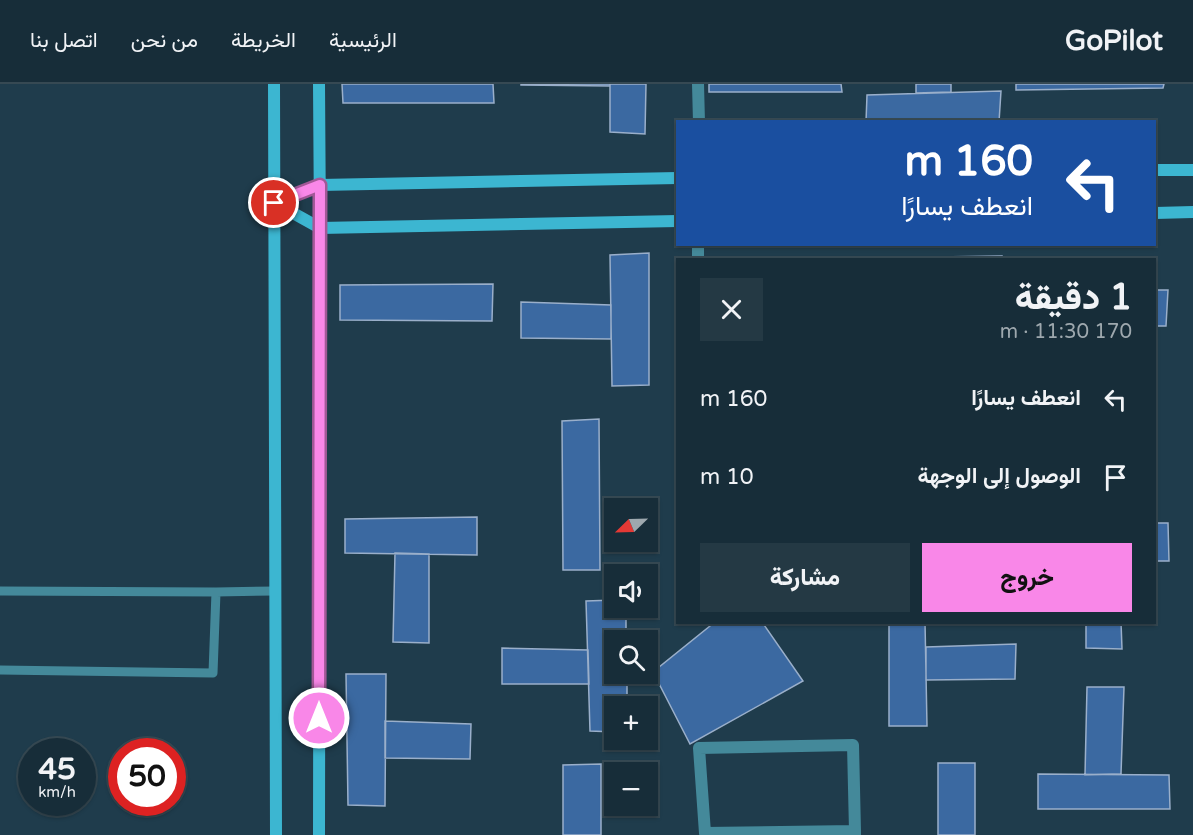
<!DOCTYPE html>
<html lang="ar">
<meta charset="utf-8">
<style>
body{margin:0;font-family:"Varela Round",Vazirmatn,sans-serif;background:#243944;color:#f1f3f6;direction:rtl;height:100vh;display:flex;flex-direction:column;font-size:22px;white-space:nowrap}
*{box-sizing:border-box;margin:0}
p{font-size:20px;color:#9ea8ae}
.icon{flex:none;width:33px;height:33px;fill:none;stroke:currentColor;stroke-width:2;stroke-linecap:round;stroke-linejoin:round}
.map{position:relative;flex:1;overflow:hidden;direction:ltr}
.sheet{position:absolute;left:676px;top:174px;width:480px;height:366px;display:flex;flex-direction:column;background:#172d39;border-radius:0px;box-shadow:0 2px 4px #0004,0 0 0 2px #364953;direction:rtl}
.sheet>*{flex:none}
.hud{position:absolute;left:676px;top:36px;width:480px;height:126px;border-radius:0px;box-shadow:0 2px 4px #0004,0 0 0 2px #364953;direction:rtl;background:#1a4fa0;color:#fff;overflow:hidden}
.needle{width:39px;rotate:247deg}
.buttons{position:absolute;left:604px;top:414px;display:grid;gap:12px}
.buttons a{display:grid;place-items:center;width:54px;height:54px;border-radius:0px;background:#172d39;box-shadow:0 2px 4px #0004,0 0 0 2px #364953;font-size:30px}
.speed{position:absolute;left:18px;top:654px;display:flex;gap:12px;font-size:30px;font-weight:700;text-align:center}
.speed>*{display:grid;place-content:center;width:78px;height:78px;border-radius:50%;background:#172d39;box-shadow:0 2px 4px #0004,0 0 0 2px #364953;line-height:1}
.speed small{font-size:15px;font-weight:400}
.speed .limit{border:9px solid #d22;background:#fff;color:#111}
.pin{position:absolute;display:grid;place-items:center;width:51px;height:51px;color:#fff;margin:-26px;border:3px solid #fff;border-radius:50%;box-shadow:0 2px 6px #0007}
.me{position:absolute;width:66px;margin:-33px;rotate:0deg;stroke-linejoin:round;filter:drop-shadow(0 0 4px #0008)}
.turn{display:flex;align-items:center;gap:21px;height:126px;padding:0 24px;font-size:27px}
.turn .icon{width:78px;height:78px;stroke-width:2.5}
.turn b{display:block;font-size:42px;line-height:51px}
.round{display:grid;place-items:center;flex:none;width:63px;height:63px;border-radius:0px;background:#243944}
.overview{display:flex;align-items:center;justify-content:space-between;height:102px;padding:0 24px}
h1{font-size:36px;font-weight:800;line-height:45px}
.button{display:flex;gap:12px;margin-top:auto;padding:12px 24px}
.button a{flex:1;height:69px;border-radius:0px;background:#f987e8;color:#111;font-size:24px;font-weight:800;line-height:69px;text-align:center}
.button a+a{background:#243944;color:#f1f3f6}
ul{padding:0;list-style:none}
li{display:flex;align-items:center;gap:18px;height:78px;padding:0 24px}
li div{flex:1}
li b{display:block;font-size:22px}
li em{font-style:normal}
header{display:flex;align-items:center;gap:36px;box-sizing:border-box;height:84px;padding:0 30px;background:#172d39;border-bottom:2px solid #364953}
header strong{font-size:28px}
nav{display:flex;gap:33px;margin-inline-start:auto;font-size:21px}
.map>svg:first-child{display:block}
</style>
<header>
<strong>GoPilot</strong>
<nav><a>الرئيسية</a><a>الخريطة</a><a>من نحن</a><a>اتصل بنا</a></nav>
</header>
<div class="map">
<svg width="1193" height="751" viewBox="0 0 1193 751">
<rect width="100%" height="100%" fill="#1f3c4c"/>
<path fill="#3b69a1" stroke="#9aafca" stroke-width="1.5" d="M 342,0 L 493,0 L 494,19 L 343,19 Z
M 521,0 L 610,0 L 610,2 L 521,1 Z
M 610,0 L 646,0 L 645,50 L 610,48 Z
M 709,0 L 841,0 L 842,8 L 709,8 Z
M 916,0 L 951,0 L 951,8 L 916,9 Z
M 1016,0 L 1164,0 L 1163,4 L 1016,6 Z
M 1001,7 L 999,38 L 866,38 L 867,11 Z
M 649,169 L 649,301 L 612,302 L 610,171 Z
M 1002,172 L 1002,176 L 868,176 L 868,174 Z
M 493,200 L 492,237 L 340,236 L 340,201 Z
M 1155,206 L 1168,206 L 1166,242 L 1155,242 Z
M 521,218 L 611,221 L 611,255 L 521,254 Z
M 599,335 L 600,486 L 563,486 L 562,337 Z
M 477,433 L 477,471 L 345,469 L 345,435 Z
M 1155,439 L 1168,439 L 1169,477 L 1155,477 Z
M 395,469 L 429,470 L 429,559 L 393,558 Z
M 615,516 L 615,524 L 626,524 L 626,556 L 615,556 L 615,590 L 627,590 L 627,622 L 615,622 L 615,648 L 590,647 L 586,517 Z
M 715,538 L 762,538 L 803,597 L 690,660 L 653,588 Z
M 889,538 L 925,538 L 927,642 L 889,642 Z
M 1086,538 L 1121,538 L 1122,565 L 1086,564 Z
M 1016,560 L 1015,595 L 926,596 L 926,563 Z
M 502,564 L 588,566 L 589,600 L 502,600 Z
M 346,590 L 386,590 L 385,722 L 348,721 Z
M 1087,603 L 1124,603 L 1121,690 L 1085,691 Z
M 385,637 L 471,640 L 470,675 L 385,674 Z
M 938,679 L 975,679 L 975,751 L 938,751 Z
M 601,680 L 601,751 L 563,751 L 563,681 Z
M 1038,690 L 1169,691 L 1170,725 L 1038,725 Z"/>
<g fill="none" stroke-linecap="round" stroke-linejoin="round">
<path stroke="#44899a" stroke-width="9" d="M 0,507 L 216,508 L 275,507
M 0,586 L 213,589 L 216,508"/>
<path stroke="#44899a" stroke-width="12" d="M 698,0 L 699,38
M 698,176 L 698,160
M 855,747 L 705,749 L 699,664 L 853,661 L 855,747 L 855,751"/>
<path stroke="#3cb6d1" stroke-width="12" d="M 274,0 L 276,751
M 319,0 L 320,144 L 319,751
M 1155,86 L 1193,86
M 275,119 L 320,144 L 678,137
M 275,119 L 320,101 L 678,94
M 1155,129 L 1193,128"/>
</g>
<g fill="none" stroke-linecap="round" stroke-linejoin="round">
<defs>
<path id="route" d="M 274,119 L 320,101 L 319,634"/>
</defs>
<use href="#route" stroke="#a25897" stroke-width="15"/>
<use href="#route" stroke="#f987e8" stroke-width="10"/>
</g>
</svg>
<div class="buttons">
<a><svg class="needle" viewBox="-14 -14 28 28"><path d="M0-13l5 13h-10z" fill="#e53935"/><path d="M0 13l5-13h-10z" fill="#9ea8ae"/></svg></a>
<a><svg class="icon" aria-label="sound" viewBox="0 0 24 24"><path d="M4 9h4l5-4v14l-5-4H4zM17 9q2 3 0 6"/></svg></a>
<a><svg class="icon" aria-label="search" viewBox="0 0 24 24"><circle cx="10" cy="10" r="6"/><path d="M15 15l6 6"/></svg></a>
<a>+</a>
<a>−</a>
</div>
<div class="speed"><div>45<small>km/h</small></div><div class="limit">50</div></div>
<div class="pin" style="left:274px;top:119px;background:#d93025"><svg class="icon" aria-label="arrive" viewBox="0 0 24 24"><path d="M6 21V4h12l-3 4 3 4H6"/></svg></div>
<svg class="me" style="left:319px;top:634px" viewBox="-20 -20 40 40"><circle r="17" fill="#f987e8" stroke="#fff" stroke-width="3"/><path d="M0-11L8 9 0 5-8 9z" fill="#fff"/></svg>
<div class="hud">
<div class="turn"><svg class="icon" aria-label="left" viewBox="0 0 24 24"><path d="M17 20v-9H6M10 6l-5 5 5 5"/></svg><div><b>160 m</b>انعطف يسارًا</div></div>
</div>
<section class="sheet">
<div class="overview"><div><h1>1 دقيقة</h1><p>170 m · 11:30</p></div><a class="round"><svg class="icon" aria-label="close" viewBox="0 0 24 24"><path d="M6 6l12 12M18 6L6 18"/></svg></a></div>
<ul>
<li><svg class="icon" aria-label="left" viewBox="0 0 24 24"><path d="M17 20v-9H6M10 6l-5 5 5 5"/></svg><div><b>انعطف يسارًا</b></div><em>160 m</em></li>
<li><svg class="icon" aria-label="arrive" viewBox="0 0 24 24"><path d="M6 21V4h12l-3 4 3 4H6"/></svg><div><b>الوصول إلى الوجهة</b></div><em>10 m</em></li>
</ul>
<div class="button"><a>خروج</a><a>مشاركة</a></div>
</section>
</div>
